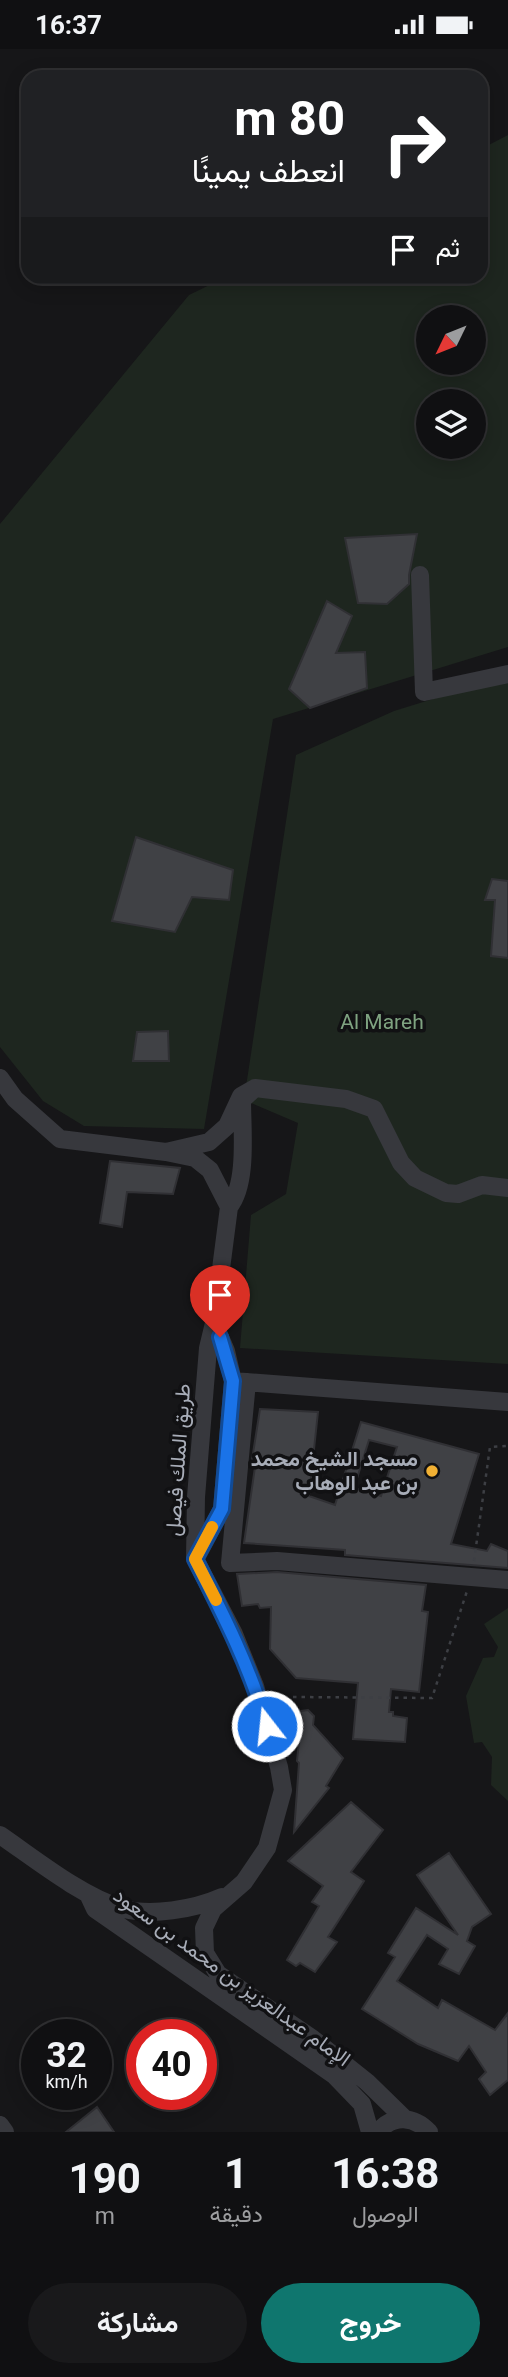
<!DOCTYPE html>
<html lang="ar">
<meta charset="utf-8">
<style>
body{margin:0;font-family:Roboto,Vazirmatn,sans-serif;background:#19191b;color:#f1f3f6;direction:rtl;height:100vh;display:flex;flex-direction:column;font-size:26px;white-space:nowrap}
*{box-sizing:border-box;margin:0}
p{font-size:23px;color:#9c9d9f}
.icon{flex:none;width:38px;height:38px;fill:none;stroke:currentColor;stroke-width:2;stroke-linecap:round;stroke-linejoin:round}
.map{position:relative;height:2083px;overflow:hidden;direction:ltr}
.panel{display:flex;flex-direction:column;background:#101012;flex:1}
.panel>*{flex:none}
.hud{position:absolute;left:21px;top:21px;width:467px;height:214px;border-radius:21px;box-shadow:0 4px 18px #0003,0 0 0 2px #303032;direction:rtl;background:#202124;color:#fff;overflow:hidden}
.needle{width:46px;rotate:227deg}
.controls{position:absolute;left:416px;top:256px;display:grid;gap:14px}
.controls a{display:grid;place-items:center;width:70px;height:70px;border-radius:50%;background:#101012;box-shadow:0 4px 18px #0003,0 0 0 2px #303032;font-size:35px}
.speed{position:absolute;left:21px;top:1970px;display:flex;gap:14px;font-size:35px;font-weight:700;text-align:center}
.speed>*{display:grid;place-content:center;width:91px;height:91px;border-radius:50%;background:#101012;box-shadow:0 4px 18px #0003,0 0 0 2px #303032;line-height:1}
.speed small{font-size:18px;font-weight:400}
.speed .limit{border:10px solid #d22;background:#fff;color:#111}
.pin{position:absolute;display:grid;place-items:center;width:60px;height:60px;color:#fff;margin:-72px -30px;border-radius:50% 50% 50% 0;rotate:-45deg;box-shadow:0 0 7px #0007}
.pin .icon{rotate:45deg}
.me{position:absolute;width:77px;margin:-38px;rotate:344deg;stroke-linejoin:round;filter:drop-shadow(0 0 5px #0008)}
.turn{display:flex;align-items:center;gap:24px;height:147px;padding:0 28px;font-size:32px}
.turn .icon{width:91px;height:91px;stroke-width:2.5}
.turn b{display:block;font-size:49px;line-height:60px}
.then{display:flex;align-items:center;height:66px;padding:0 28px;background:#0003;gap:14px;font-size:26px}
.eta{display:flex;justify-content:space-evenly;align-items:center;height:119px;text-align:center}
.eta b{font-size:42px;font-weight:700;line-height:49px}
.primary-button{display:flex;gap:14px;margin-top:auto;padding:14px 28px}
.primary-button a{flex:1;height:80px;border-radius:42px;background:#0f766e;color:#fff;font-size:28px;font-weight:700;line-height:80px;text-align:center}
.primary-button a+a{background:#19191b;color:#f1f3f6}
.status{display:flex;justify-content:space-between;align-items:center;height:49px;padding:0 35px;background:#101012;direction:ltr}
.status svg{height:19px;fill:currentColor}
.map>svg:first-child{display:block}
</style>
<div class="status"><b>16:37</b><svg viewBox="0 0 49 12"><path d="M0 12V9h3v3zM5 12V6h3v6zM10 12V3h3v9zM15 12V0h3v12zM26 1h20v11H26zM47 4h2v5h-2z"/></svg></div>
<div class="map">
<svg width="508" height="2083" viewBox="0 0 508 2083">
<rect width="100%" height="100%" fill="#161618"/>
<path fill="#1e261f" fill-rule="evenodd" d="M 508,86 L 508,598 L 273,670 L 204,1080 L 84,1077 L 43,1052 L 0,998 L 0,475 L 189,246 L 226,228 L 481,228 L 481,100 ZM 429,268 L 474,268 L 474,313 L 429,313 ZM 429,352 L 474,352 L 474,397 L 429,397 Z
M 508,632 L 508,1315 L 240,1299 L 251,1166 L 286,1145 L 298,1074 L 244,1051 L 296,706 L 394,662 L 488,633 Z
M 508,1559 L 508,1752 L 491,1736 L 492,1708 L 482,1693 L 474,1694 L 466,1647 L 483,1609 L 494,1608 L 498,1598 L 484,1575 Z"/>
<path fill="#404145" stroke="#303034" stroke-width="2" fill-rule="evenodd" d="M 417,485 L 409,526 L 409,535 L 387,555 L 358,554 L 345,489 Z
M 327,552 L 352,567 L 336,604 L 365,603 L 367,639 L 310,659 L 289,640 Z
M 136,788 L 233,821 L 229,851 L 192,848 L 175,883 L 112,872 Z
M 492,830 L 508,832 L 508,909 L 491,907 L 495,851 L 485,851 Z
M 168,982 L 169,1012 L 133,1012 L 137,983 Z
M 110,1112 L 180,1119 L 173,1145 L 127,1143 L 122,1178 L 100,1174 Z
M 260,1360 L 318,1363 L 309,1447 L 335,1456 L 361,1373 L 479,1405 L 451,1495 L 487,1502 L 491,1495 L 508,1502 L 508,1519 L 345,1506 L 345,1501 L 244,1494 L 255,1418 L 251,1417 ZM 369,1391 L 397,1398 L 381,1447 L 354,1439 Z
M 277,1523 L 426,1536 L 422,1562 L 428,1563 L 419,1643 L 391,1640 L 389,1663 L 393,1663 L 393,1667 L 407,1669 L 405,1693 L 353,1690 L 358,1634 L 296,1629 L 270,1600 L 271,1558 L 260,1559 L 258,1555 L 242,1557 L 237,1525 Z
M 308,1661 L 314,1667 L 313,1676 L 343,1709 L 326,1737 L 329,1739 L 294,1783 L 299,1714 L 297,1712 L 301,1673 L 298,1668 L 301,1662 Z
M 351,1753 L 383,1781 L 351,1823 L 364,1832 L 328,1888 L 337,1893 L 315,1923 L 300,1914 L 296,1917 L 287,1911 L 319,1857 L 312,1853 L 323,1837 L 288,1812 Z
M 449,1804 L 491,1865 L 472,1878 L 467,1892 L 475,1897 L 459,1925 L 439,1915 L 448,1900 L 427,1886 L 397,1932 L 438,1959 L 442,1951 L 495,1981 L 508,1964 L 508,2031 L 490,2046 L 479,2030 L 486,2023 L 469,1997 L 458,2012 L 418,1995 L 362,1960 L 395,1908 L 388,1904 L 416,1859 L 458,1886 L 417,1826 Z
M 97,2058 L 114,2083 L 66,2083 Z"/>
<g fill="none" stroke-linecap="round" stroke-linejoin="round">
<path stroke="#3d3f44" stroke-width="2.5" stroke-dasharray="3.5 5" stroke-linecap="butt" d="M 474,1512 L 490,1398 L 508,1397
M 293,1648 L 432,1649 L 467,1542"/>
<path stroke="#37383d" stroke-width="18" d="M 420,526 L 424,643 L 508,625
M 0,1029 L 15,1050 L 60,1090 L 166,1103 L 195,1109 L 210,1121 L 229,1158
M 255,1039 L 242,1051 C 242,1080 248,1135 229,1158 L 214,1274 L 208,1299 L 196,1448 L 195,1510 L 234,1585 L 255,1637 L 279,1718 L 283,1741 L 267,1799 L 244,1833 L 213,1860 L 204,1879 L 205,1904 L 218,1925 L 313,1990 L 367,2033 L 405,2070
M 166,1103 L 209,1093 L 227,1077 L 241,1047 L 255,1039 L 346,1050 L 374,1060 L 401,1114 L 415,1129 L 446,1144 L 458,1145 L 482,1136 L 508,1139
M 233,1332 L 508,1353
M 247,1333 L 230,1514 L 277,1512 L 508,1531
M 197,1507 L 222,1460 L 233,1332 L 226,1302 L 214,1274
M 0,1786 C 35,1810 81,1847 121,1859 C 150,1868 195,1860 222,1848
M 88,1845 L 95,1860 L 334,2026 L 362,2055 L 370,2083
M 0,2076 L 5,2083
M 378,2083 C 393,2065 414,2067 429,2083"/>
</g>
<g fill="none" stroke-linecap="round" stroke-linejoin="round">
<defs>
<path id="route" d="M 220,1288 L 233,1332 L 222,1460 L 195,1510 C 223,1565 250,1618 267,1677"/>
</defs>
<use href="#route" stroke="#114b97" stroke-width="18"/>
<use href="#route" stroke="#1a73e8" stroke-width="12"/>
<path stroke="#f59e0b" stroke-width="12" d="M 212,1478 L 195,1510 L 216,1551"/>
</g>
<circle fill="#f2b134" stroke="#111113" stroke-width="2.5" cx="432" cy="1422" r="7"/>
<g text-anchor="middle" dominant-baseline="central" stroke-width="7" stroke-linejoin="round" paint-order="stroke">
<g font-size="21" fill="#7fa381" stroke="#111113">
<text x="382" y="973">Al Mareh</text>
</g>
<g font-size="21" font-weight="bold" fill="#a8adb8" stroke="#111113" text-anchor="end">
<text x="418" y="1410">مسجد الشيخ محمد<tspan x="418" dy="24">بن عبد الوهاب</tspan></text>
</g>
<g font-size="21" fill="#a8adb8" stroke="#111113">
<text transform="translate(178 1411) rotate(-86)">طريق الملك فيصل</text>
<text transform="translate(232 1928) rotate(36)">الإمام عبدالعزيز بن محمد بن سعود</text>
</g>
</g>
</svg>
<div class="controls">
<a><svg class="needle" viewBox="-14 -14 28 28"><path d="M0-13l5 13h-10z" fill="#e53935"/><path d="M0 13l5-13h-10z" fill="#9c9d9f"/></svg></a>
<a><svg class="icon" aria-label="layers" viewBox="0 0 24 24"><path d="M12 4l9 5-9 5-9-5zM3 14l9 5 9-5"/></svg></a>
</div>
<div class="speed"><div>32<small>km/h</small></div><div class="limit">40</div></div>
<div class="pin" style="left:220px;top:1288px;background:#d93025"><svg class="icon" aria-label="arrive" viewBox="0 0 24 24"><path d="M6 21V4h12l-3 4 3 4H6"/></svg></div>
<svg class="me" style="left:267px;top:1677px" viewBox="-20 -20 40 40"><circle r="17" fill="#1a73e8" stroke="#fff" stroke-width="3"/><path d="M0-11L8 9 0 5-8 9z" fill="#fff"/></svg>
<div class="hud">
<div class="turn"><svg class="icon" aria-label="right" viewBox="0 0 24 24"><path d="M7 20v-9h11M14 6l5 5-5 5"/></svg><div><b>80 m</b>انعطف يمينًا</div></div>
<div class="then">ثم<svg class="icon" aria-label="arrive" viewBox="0 0 24 24"><path d="M6 21V4h12l-3 4 3 4H6"/></svg></div>
</div>
</div>
<section class="panel">
<div class="eta">
<div><b>16:38</b><p>الوصول</p></div>
<div><b>1</b><p>دقيقة</p></div>
<div><b>190</b><p>m</p></div>
</div>
<div class="primary-button"><a>خروج</a><a>مشاركة</a></div>
</section>
